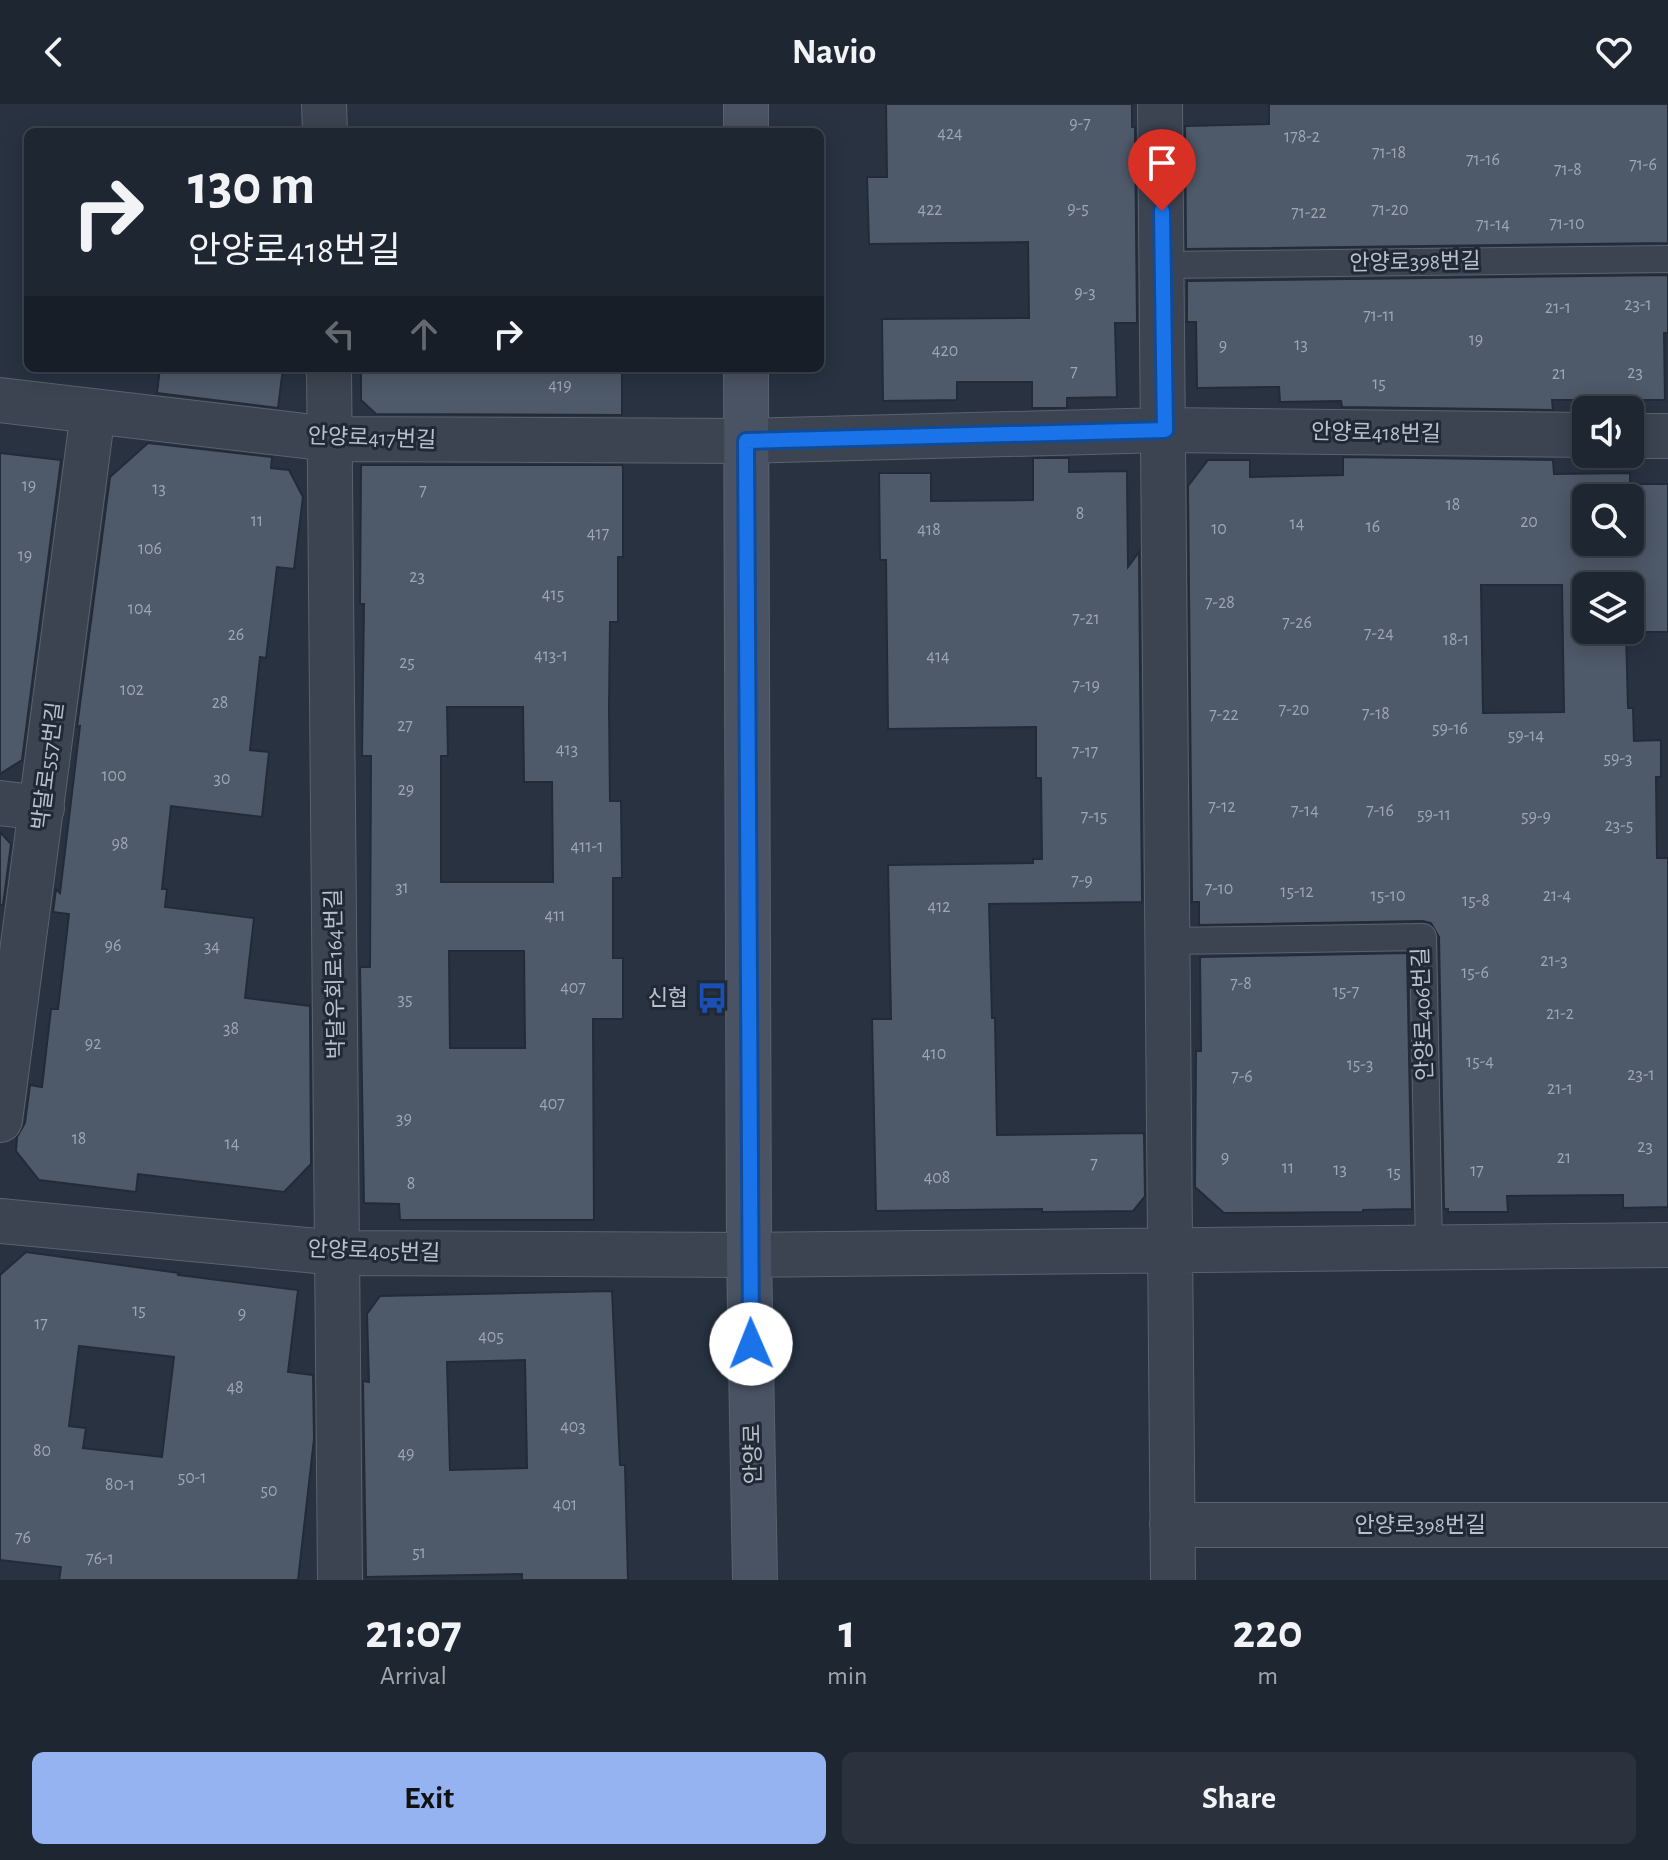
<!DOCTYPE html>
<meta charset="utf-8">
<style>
body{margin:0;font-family:"Alegreya Sans","Noto Sans KR",sans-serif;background:#2b323d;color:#f1f3f6;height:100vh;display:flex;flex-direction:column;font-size:30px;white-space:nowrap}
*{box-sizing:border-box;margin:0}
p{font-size:26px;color:#a1a5ab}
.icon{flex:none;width:44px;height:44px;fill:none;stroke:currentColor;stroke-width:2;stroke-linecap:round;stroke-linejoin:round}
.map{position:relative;height:1476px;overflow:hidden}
.sheet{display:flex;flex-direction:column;background:#1e2631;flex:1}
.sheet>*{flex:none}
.top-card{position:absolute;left:24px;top:24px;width:800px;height:244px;border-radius:12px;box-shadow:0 4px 20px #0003,0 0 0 2px #3c434d;background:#1e2631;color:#f1f3f6;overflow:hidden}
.tools{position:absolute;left:1572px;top:292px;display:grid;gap:16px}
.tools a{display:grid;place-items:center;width:72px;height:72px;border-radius:12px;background:#1e2631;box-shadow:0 4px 20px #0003,0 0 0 2px #3c434d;font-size:40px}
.pin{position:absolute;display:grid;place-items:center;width:68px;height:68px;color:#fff;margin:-82px -34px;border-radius:50% 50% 50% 0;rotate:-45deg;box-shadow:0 0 8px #0007}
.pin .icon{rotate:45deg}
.me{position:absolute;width:88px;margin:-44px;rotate:359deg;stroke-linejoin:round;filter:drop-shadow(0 0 6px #0008)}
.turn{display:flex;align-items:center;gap:28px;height:168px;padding:0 32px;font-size:36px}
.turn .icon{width:104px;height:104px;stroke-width:2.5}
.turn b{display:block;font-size:56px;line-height:68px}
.lanes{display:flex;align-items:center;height:76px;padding:0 32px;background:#0003;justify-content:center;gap:40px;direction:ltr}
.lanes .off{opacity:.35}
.eta{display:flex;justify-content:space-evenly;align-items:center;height:136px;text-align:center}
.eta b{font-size:48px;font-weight:700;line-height:56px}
.button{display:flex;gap:16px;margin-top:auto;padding:16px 32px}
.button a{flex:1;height:92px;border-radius:12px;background:#95b2f1;color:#111;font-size:32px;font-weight:700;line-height:92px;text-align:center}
.button a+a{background:#2b323d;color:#f1f3f6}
header{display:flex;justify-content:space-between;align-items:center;height:104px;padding:0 32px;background:#1e2631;font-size:36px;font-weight:700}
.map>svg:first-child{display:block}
</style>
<header><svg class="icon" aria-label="back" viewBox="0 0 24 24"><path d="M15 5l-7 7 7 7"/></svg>Navio<svg class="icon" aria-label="heart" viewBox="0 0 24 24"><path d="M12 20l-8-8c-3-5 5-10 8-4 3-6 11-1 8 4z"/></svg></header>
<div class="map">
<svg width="1668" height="1476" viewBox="0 0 1668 1476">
<rect width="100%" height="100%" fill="#283241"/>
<path fill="#4e5969" stroke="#232b38" stroke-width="2" fill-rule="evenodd" d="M 886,0 L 1132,0 L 1132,23 L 1135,23 L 1137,219 L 1115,219 L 1117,293 L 1067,294 L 1067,304 L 1032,304 L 1032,278 L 957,278 L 957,296 L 883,297 L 882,215 L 1029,214 L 1028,138 L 869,140 L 867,73 L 887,73 Z
M 1269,0 L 1668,0 L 1668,139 L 1186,145 L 1185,22 L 1269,20 Z
M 1668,171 L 1668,229 L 1664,229 L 1665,296 L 1552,296 L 1553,306 L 1342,303 L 1341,297 L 1280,298 L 1279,283 L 1197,284 L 1196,218 L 1187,218 L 1187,177 Z
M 160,264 L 283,264 L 278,304 L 157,289 Z
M 361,264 L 622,264 L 622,311 L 376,310 L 361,296 Z
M 148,339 L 272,353 L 271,364 L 289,366 L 303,393 L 294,465 L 277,463 L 266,554 L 260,553 L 250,646 L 269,648 L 262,713 L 171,702 L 162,785 L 167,785 L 165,803 L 254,814 L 245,894 L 310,902 L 311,1060 L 284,1088 L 138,1070 L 136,1088 L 39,1076 L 16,1047 L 17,1033 L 25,1019 L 30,981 L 42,983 L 51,905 L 58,905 L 69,810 L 53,808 L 56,785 L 60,789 L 80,622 L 77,623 L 110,373 Z
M 0,349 L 61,356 L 22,656 L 0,670 Z
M 1343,353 L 1553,356 L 1554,370 L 1630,369 L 1630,380 L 1668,380 L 1668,528 L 1626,528 L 1628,604 L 1633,604 L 1634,637 L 1661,636 L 1661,673 L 1656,673 L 1657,754 L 1668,754 L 1668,1103 L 1623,1104 L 1623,1091 L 1507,1092 L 1508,1108 L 1448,1108 L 1448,1105 L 1444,1105 L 1439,833 L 1431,819 L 1423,817 L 1199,821 L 1199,798 L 1192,798 L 1188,382 L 1208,356 L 1250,356 L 1250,373 L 1343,371 ZM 1586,394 L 1630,394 L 1630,438 L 1586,438 ZM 1481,481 L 1562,481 L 1564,608 L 1483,609 ZM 1586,482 L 1630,482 L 1630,526 L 1586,526 Z
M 1033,354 L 1069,354 L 1069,368 L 1127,367 L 1128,463 L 1139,448 L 1142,798 L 989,800 L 992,914 L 995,914 L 997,1031 L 1144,1029 L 1145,1092 L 1133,1107 L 1042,1108 L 1042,1105 L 876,1107 L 872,915 L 891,915 L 888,761 L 1033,759 L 1033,755 L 1042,755 L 1041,674 L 1036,674 L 1036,623 L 888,625 L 886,456 L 880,456 L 879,369 L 931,369 L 931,397 L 1033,396 Z
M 361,361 L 622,361 L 623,364 L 623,453 L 618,453 L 618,518 L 610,518 L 609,603 L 610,697 L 621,697 L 622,774 L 613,774 L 613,854 L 623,854 L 623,915 L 593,915 L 594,1116 L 400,1116 L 399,1100 L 364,1099 L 360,863 L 370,863 L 371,652 L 362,652 L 364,500 L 360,500 ZM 447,603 L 523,603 L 524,678 L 552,678 L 553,778 L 441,778 L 441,652 L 448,652 ZM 449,847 L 524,847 L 525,944 L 450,944 Z
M 0,728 L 11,740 L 3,801 L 0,801 Z
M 1407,849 L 1412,1105 L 1363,1106 L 1363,1108 L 1224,1109 L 1195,1083 L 1196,947 L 1201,947 L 1200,853 Z
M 26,1148 L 179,1169 L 178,1171 L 298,1186 L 288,1268 L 313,1271 L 314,1335 L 298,1476 L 59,1476 L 61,1463 L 0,1456 L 0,1171 ZM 79,1242 L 174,1253 L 162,1353 L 83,1344 L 86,1324 L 69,1322 Z
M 612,1187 L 620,1361 L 625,1361 L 628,1476 L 522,1476 L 522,1470 L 366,1473 L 363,1277 L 369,1278 L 367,1210 L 380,1192 ZM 525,1256 L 527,1364 L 450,1366 L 447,1258 Z"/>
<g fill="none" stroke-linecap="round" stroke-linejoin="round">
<defs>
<path id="lane" d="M 1162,161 L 1668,155
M 1169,837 L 1423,833 L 1429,1143"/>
<path id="street" d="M 324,0 L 325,28
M 1160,0 L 1173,1476
M 329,264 L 340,1476
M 0,296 L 330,335 L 746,337 L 1165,326 L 1586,331
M 1630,332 L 1668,332
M 0,699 L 42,704
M 0,1016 L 93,308
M 0,1117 L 338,1149 L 749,1151 L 1668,1141
M 1172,1421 L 1668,1421"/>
<path id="secondary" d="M 746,0 L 746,28
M 746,264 L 749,1151 L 755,1476"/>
</defs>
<use href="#lane" stroke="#5a626e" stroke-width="28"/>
<use href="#street" stroke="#5a626e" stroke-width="46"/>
<use href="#secondary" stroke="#5a626e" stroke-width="46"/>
<use href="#lane" stroke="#3c4451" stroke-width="26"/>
<use href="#street" stroke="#3c4451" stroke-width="44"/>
<use href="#secondary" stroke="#4a5363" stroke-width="44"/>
</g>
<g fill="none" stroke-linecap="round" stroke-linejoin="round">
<defs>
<path id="route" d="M 751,1240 L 746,337 L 1165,326 L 1162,107"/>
</defs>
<use href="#route" stroke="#114b97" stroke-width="20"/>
<use href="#route" stroke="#1a73e8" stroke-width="14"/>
</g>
<defs>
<symbol id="bus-bare" viewBox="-9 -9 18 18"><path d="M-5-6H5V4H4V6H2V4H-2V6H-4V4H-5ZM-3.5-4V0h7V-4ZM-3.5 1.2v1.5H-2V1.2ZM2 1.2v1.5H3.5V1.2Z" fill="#1a4fb4" stroke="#212936" stroke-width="2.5" paint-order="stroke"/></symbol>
</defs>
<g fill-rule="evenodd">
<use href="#bus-bare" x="690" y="872" width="44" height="44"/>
</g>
<g text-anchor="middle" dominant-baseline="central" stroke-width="6" stroke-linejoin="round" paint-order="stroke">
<g font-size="18" fill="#9ea6b2">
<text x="1080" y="20">9-7</text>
<text x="950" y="30">424</text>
<text x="1302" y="33">178-2</text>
<text x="1389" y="49">71-18</text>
<text x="1483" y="56">71-16</text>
<text x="1643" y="61">71-6</text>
<text x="1568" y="66">71-8</text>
<text x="1078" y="105">9-5</text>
<text x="930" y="106">422</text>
<text x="1390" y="106">71-20</text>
<text x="1309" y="109">71-22</text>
<text x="1567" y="120">71-10</text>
<text x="1493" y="121">71-14</text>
<text x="1085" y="189">9-3</text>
<text x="1638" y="201">23-1</text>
<text x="1558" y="204">21-1</text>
<text x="1379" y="212">71-11</text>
<text x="1476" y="236">19</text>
<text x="1301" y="241">13</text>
<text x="1223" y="242">9</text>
<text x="945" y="247">420</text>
<text x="1074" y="268">7</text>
<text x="1635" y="269">23</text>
<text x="1559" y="270">21</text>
<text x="1379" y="280">15</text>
<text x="560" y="282">419</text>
<text x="29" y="382">19</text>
<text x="159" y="385">13</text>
<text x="423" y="387">7</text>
<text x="1453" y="401">18</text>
<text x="1080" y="410">8</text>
<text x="257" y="417">11</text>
<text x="1529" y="418">20</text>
<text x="1297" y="420">14</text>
<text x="1373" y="423">16</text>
<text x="1219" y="425">10</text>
<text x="929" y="426">418</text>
<text x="598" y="430">417</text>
<text x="150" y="445">106</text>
<text x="25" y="452">19</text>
<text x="417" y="473">23</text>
<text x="553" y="491">415</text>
<text x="1220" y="499">7-28</text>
<text x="140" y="505">104</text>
<text x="1086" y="515">7-21</text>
<text x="1297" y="519">7-26</text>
<text x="1379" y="530">7-24</text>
<text x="236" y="531">26</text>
<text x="1456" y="536">18-1</text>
<text x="551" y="552">413-1</text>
<text x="938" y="553">414</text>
<text x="407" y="559">25</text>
<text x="1086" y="582">7-19</text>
<text x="132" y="586">102</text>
<text x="220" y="599">28</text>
<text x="1294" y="606">7-20</text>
<text x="1376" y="610">7-18</text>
<text x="1224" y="611">7-22</text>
<text x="405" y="622">27</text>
<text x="1450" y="625">59-16</text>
<text x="1526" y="632">59-14</text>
<text x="567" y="646">413</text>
<text x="1085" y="648">7-17</text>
<text x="1618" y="655">59-3</text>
<text x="114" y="672">100</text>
<text x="222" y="675">30</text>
<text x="406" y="686">29</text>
<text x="1222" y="703">7-12</text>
<text x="1305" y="707">7-14</text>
<text x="1380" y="707">7-16</text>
<text x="1434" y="711">59-11</text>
<text x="1094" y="713">7-15</text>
<text x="1536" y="713">59-9</text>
<text x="1619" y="722">23-5</text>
<text x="120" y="740">98</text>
<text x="587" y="743">411-1</text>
<text x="1082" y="777">7-9</text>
<text x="402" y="784">31</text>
<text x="1219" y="785">7-10</text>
<text x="1297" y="788">15-12</text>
<text x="1388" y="792">15-10</text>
<text x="1557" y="792">21-4</text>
<text x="1476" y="797">15-8</text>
<text x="939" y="803">412</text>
<text x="555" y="812">411</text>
<text x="113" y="842">96</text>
<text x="212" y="843">34</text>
<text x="1554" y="857">21-3</text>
<text x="1475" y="869">15-6</text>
<text x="1241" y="880">7-8</text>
<text x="573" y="884">407</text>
<text x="1346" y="888">15-7</text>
<text x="405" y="896">35</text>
<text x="1560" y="910">21-2</text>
<text x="231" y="925">38</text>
<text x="93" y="940">92</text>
<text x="934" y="950">410</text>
<text x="1480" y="958">15-4</text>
<text x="1360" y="961">15-3</text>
<text x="1641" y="971">23-1</text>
<text x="1242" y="973">7-6</text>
<text x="1560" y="985">21-1</text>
<text x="552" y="1000">407</text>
<text x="404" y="1015">39</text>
<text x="79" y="1035">18</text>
<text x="232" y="1040">14</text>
<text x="1645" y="1043">23</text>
<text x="1225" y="1054">9</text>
<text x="1564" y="1054">21</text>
<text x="1094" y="1060">7</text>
<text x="1288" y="1064">11</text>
<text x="1340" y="1066">13</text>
<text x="1477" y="1067">17</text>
<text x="1394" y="1069">15</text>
<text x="937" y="1074">408</text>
<text x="411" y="1080">8</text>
<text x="139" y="1207">15</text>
<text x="242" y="1210">9</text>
<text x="41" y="1220">17</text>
<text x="491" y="1233">405</text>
<text x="235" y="1284">48</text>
<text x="573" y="1323">403</text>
<text x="42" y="1347">80</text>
<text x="406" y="1350">49</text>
<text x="192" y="1374">50-1</text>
<text x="120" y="1381">80-1</text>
<text x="269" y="1387">50</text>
<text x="565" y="1401">401</text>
<text x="23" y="1434">76</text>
<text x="419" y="1449">51</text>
<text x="100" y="1455">76-1</text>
</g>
<g font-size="22" fill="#b9c0cb" stroke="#212936">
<text transform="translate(1415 158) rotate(-1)">안양로398번길</text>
<text transform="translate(1376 329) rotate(1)">안양로418번길</text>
<text transform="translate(372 334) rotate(2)">안양로417번길</text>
<text transform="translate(48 662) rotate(-83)">박달로557번길</text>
<text transform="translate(335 870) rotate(-91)">박달우회로164번길</text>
<text transform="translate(1423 910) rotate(-92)">안양로406번길</text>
<text transform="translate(374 1147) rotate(2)">안양로405번길</text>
<text transform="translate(753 1350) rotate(-91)">안양로</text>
<text x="1420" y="1421">안양로398번길</text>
</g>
<g font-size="22" fill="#b9c0cb" stroke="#212936" text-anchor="end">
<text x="688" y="894">신협</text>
</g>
</g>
</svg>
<div class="tools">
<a><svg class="icon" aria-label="sound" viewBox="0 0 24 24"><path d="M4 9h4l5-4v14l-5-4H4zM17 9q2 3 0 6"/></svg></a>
<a><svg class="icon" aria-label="search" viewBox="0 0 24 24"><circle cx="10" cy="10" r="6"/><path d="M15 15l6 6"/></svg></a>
<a><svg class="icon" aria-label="layers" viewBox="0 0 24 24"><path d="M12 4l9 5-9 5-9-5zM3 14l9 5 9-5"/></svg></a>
</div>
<div class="pin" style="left:1162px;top:107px;background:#d93025"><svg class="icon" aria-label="arrive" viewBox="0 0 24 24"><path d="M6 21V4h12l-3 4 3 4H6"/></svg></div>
<svg class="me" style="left:751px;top:1240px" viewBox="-20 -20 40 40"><circle r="19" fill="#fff"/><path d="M0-13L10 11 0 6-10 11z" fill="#1a73e8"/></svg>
<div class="top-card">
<div class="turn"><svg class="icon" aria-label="right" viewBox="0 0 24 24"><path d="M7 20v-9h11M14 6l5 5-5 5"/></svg><div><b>130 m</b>안양로418번길</div></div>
<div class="lanes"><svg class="icon off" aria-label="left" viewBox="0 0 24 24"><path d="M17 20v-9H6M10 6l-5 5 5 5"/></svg><svg class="icon off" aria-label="ahead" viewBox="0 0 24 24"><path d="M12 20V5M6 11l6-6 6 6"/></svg><svg class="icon" aria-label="right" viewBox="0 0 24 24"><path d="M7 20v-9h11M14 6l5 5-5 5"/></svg></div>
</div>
</div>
<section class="sheet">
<div class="eta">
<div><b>21:07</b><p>Arrival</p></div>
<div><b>1</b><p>min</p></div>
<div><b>220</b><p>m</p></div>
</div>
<div class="button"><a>Exit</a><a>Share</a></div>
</section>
